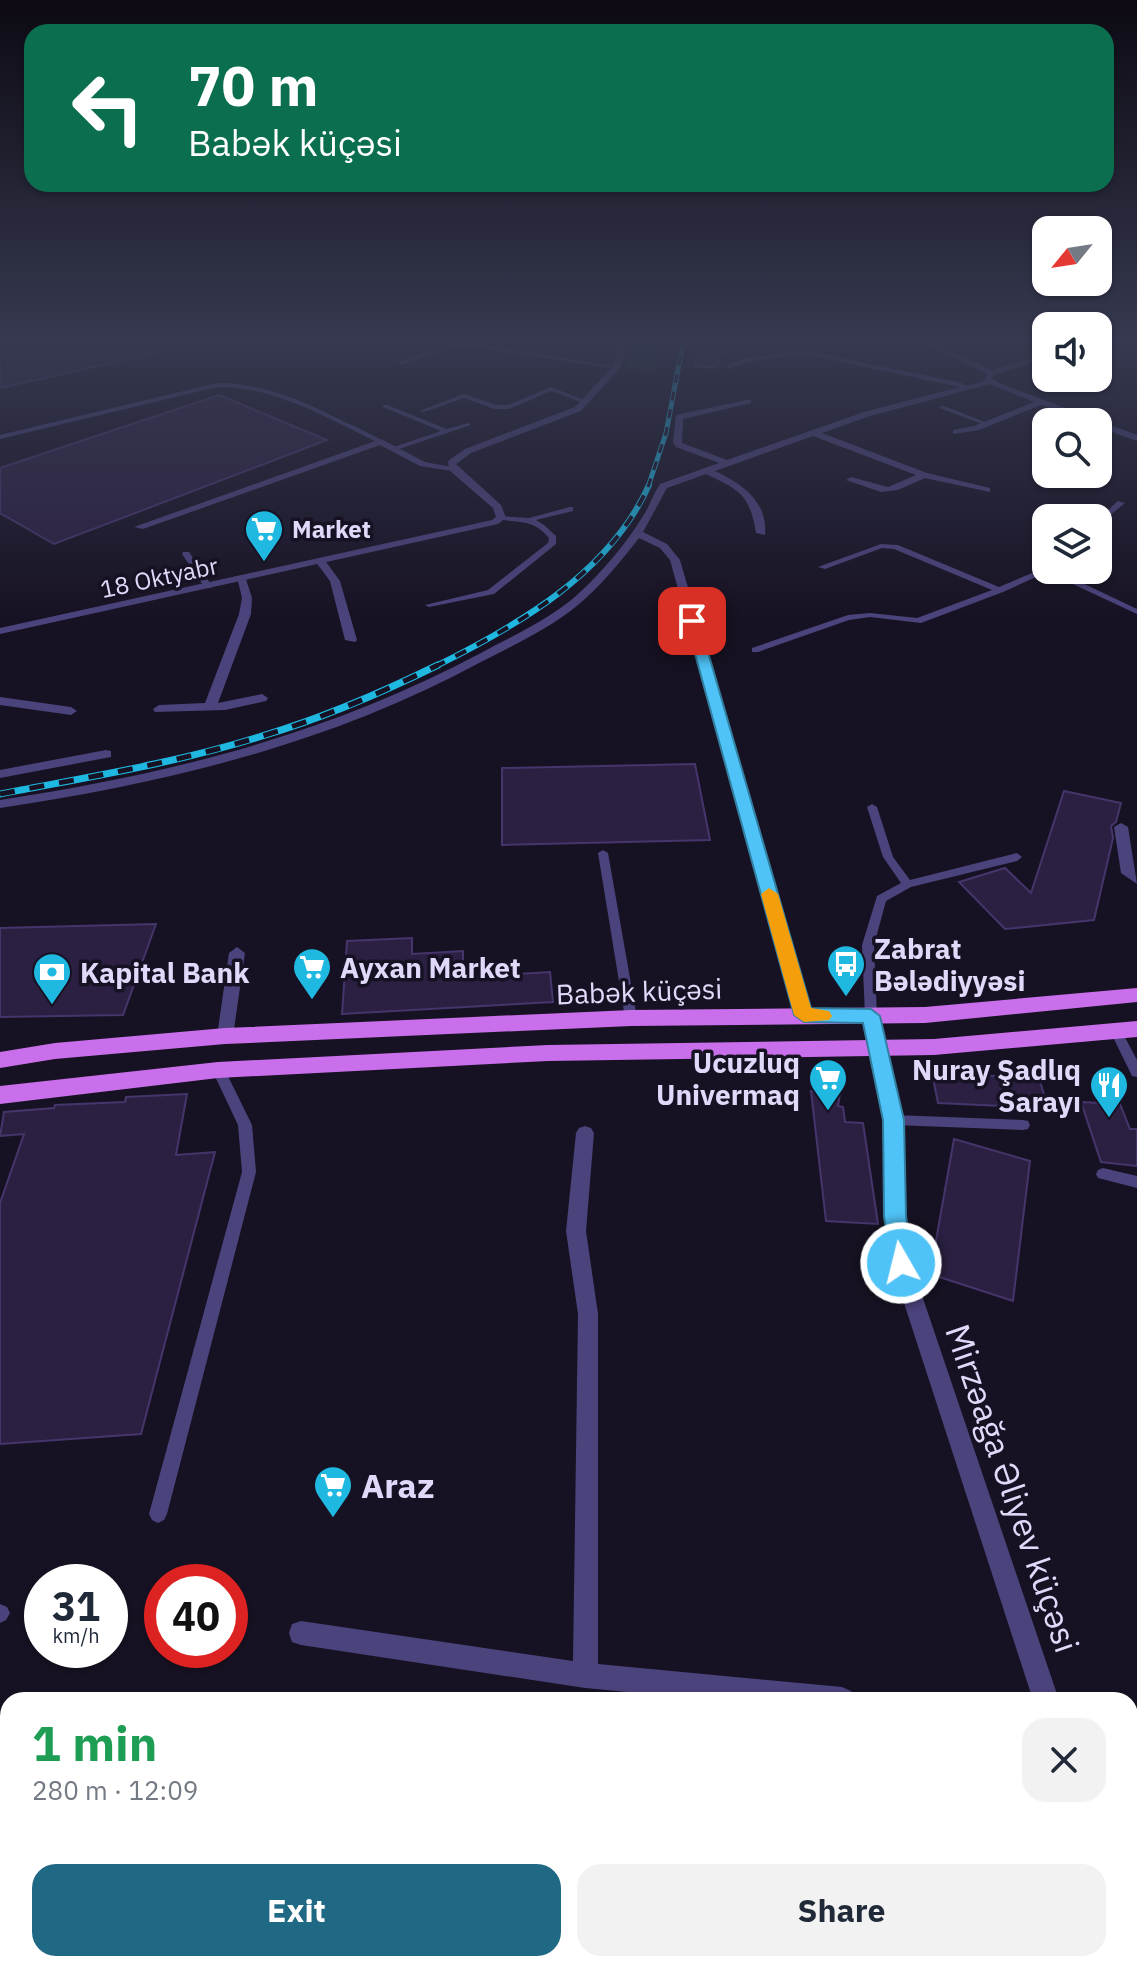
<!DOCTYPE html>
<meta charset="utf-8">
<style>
body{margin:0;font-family:"IBM Plex Sans",sans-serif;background:#f2f2f3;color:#1f2937;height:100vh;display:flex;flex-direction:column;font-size:30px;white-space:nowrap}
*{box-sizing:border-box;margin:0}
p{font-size:26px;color:#747a83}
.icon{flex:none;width:44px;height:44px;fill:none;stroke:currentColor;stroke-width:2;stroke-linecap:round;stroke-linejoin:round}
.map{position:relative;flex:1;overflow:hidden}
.sheet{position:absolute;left:0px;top:1692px;width:1138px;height:280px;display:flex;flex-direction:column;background:#fff;border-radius:24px 24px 0 0;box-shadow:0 2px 6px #0004}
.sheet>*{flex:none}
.banner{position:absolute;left:24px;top:24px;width:1090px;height:168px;border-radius:24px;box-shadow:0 2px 6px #0004;background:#0b6e4f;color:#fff;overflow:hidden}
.needle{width:52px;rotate:240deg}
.controls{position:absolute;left:1032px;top:216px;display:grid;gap:16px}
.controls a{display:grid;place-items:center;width:80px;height:80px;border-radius:16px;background:#fff;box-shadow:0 2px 6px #0004;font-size:40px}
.speed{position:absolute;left:24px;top:1564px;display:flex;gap:16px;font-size:40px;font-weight:700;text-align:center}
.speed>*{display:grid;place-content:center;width:104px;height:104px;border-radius:50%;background:#fff;box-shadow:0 2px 6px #0004;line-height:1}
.speed small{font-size:20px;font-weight:400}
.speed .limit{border:12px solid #d22;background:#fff;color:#111}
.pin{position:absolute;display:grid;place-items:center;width:68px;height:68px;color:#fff;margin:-34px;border-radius:16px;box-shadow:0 4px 12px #0006}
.me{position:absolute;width:88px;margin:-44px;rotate:352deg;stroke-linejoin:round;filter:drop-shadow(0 0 6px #0008)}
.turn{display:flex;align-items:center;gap:28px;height:168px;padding:0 32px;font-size:36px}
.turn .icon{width:104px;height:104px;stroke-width:2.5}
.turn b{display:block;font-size:56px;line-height:68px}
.round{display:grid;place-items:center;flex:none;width:84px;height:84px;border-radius:24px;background:#f2f2f3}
.summary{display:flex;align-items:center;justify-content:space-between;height:136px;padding:0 32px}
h1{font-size:48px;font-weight:800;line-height:60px;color:#1e9e55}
.cta{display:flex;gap:16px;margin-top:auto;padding:16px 32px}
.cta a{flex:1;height:92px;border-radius:24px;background:#1f6984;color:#fff;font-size:32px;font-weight:800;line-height:92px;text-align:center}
.cta a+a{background:#f2f2f3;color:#1f2937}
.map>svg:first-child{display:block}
</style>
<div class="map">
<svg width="1137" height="1972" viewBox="0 0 1137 1972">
<rect width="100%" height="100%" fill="#171223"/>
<path fill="#162b2d" d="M 630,343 L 660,343 L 653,372 L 628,369 Z"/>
<path fill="#2b2042" stroke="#46356b" stroke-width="2" d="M 0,343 L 160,343 L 161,352 L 0,388 Z
M 699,343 L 722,344 L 717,368 L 694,366 Z
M 219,395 L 327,440 L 54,544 L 0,513 L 0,468 Z
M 695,764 L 710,840 L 502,845 L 502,768 Z
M 1064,791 L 1121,803 L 1116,822 L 1111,826 L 1113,838 L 1094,920 L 1005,929 L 959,882 L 1005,868 L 1031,893 Z
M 156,924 L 123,1015 L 0,1017 L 0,928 Z
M 412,938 L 412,954 L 463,951 L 463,977 L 550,972 L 553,1002 L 342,1014 L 347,941 Z
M 932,1073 L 1039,1078 L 1048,1108 L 938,1103 Z
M 811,1091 L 840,1093 L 838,1106 L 843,1107 L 845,1122 L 863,1123 L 878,1224 L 826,1221 Z
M 187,1094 L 176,1155 L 215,1152 L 141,1434 L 0,1444 L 0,1203 L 24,1134 L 0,1136 L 4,1112 L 54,1108 L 55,1105 L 125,1102 L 126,1097 Z
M 1081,1102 L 1120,1104 L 1130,1129 L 1137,1129 L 1137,1166 L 1101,1162 Z
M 954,1139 L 1030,1161 L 1013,1301 L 930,1274 Z"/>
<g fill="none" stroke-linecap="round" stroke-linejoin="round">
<path fill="#4b437c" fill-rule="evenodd" d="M 217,383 C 264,383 303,401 345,422 C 358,428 372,434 384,442 L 379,443 C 326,418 277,387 217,387 L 0,439 L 0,435 Z
M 551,387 L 589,402 L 584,403 L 551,391 L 509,409 L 495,409 L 464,398 L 424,412 L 419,411 L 464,394 L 496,405 L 508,405 Z
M 383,405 L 387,405 L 447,429 L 468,423 L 471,425 L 396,450 L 393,448 L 394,447 L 441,431 L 383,407 Z
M 940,406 L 944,406 L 990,424 L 985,425 L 940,408 Z
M 1118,501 L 1125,503 L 1098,525 L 1098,519 Z
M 570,507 L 573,507 L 573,511 L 536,520 L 544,525 L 556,536 L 556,544 L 494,594 L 429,607 L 425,605 L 488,590 L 548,543 L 549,538 C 531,517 519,525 497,518 L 498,516 L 529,518 Z
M 881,544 L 898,545 L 999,587 L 1046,567 L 1046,570 L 1055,570 L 1137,609 L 1137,614 L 1047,572 L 1003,592 L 921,623 L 870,617 L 849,620 L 758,652 L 752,652 L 752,648 L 848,615 L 870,613 L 917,618 L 992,590 L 894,549 L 882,548 L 825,569 L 818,567 Z
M 183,552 L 189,552 L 212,586 L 211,588 L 205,588 L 182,554 Z
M 872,804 L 877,807 L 893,857 L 910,880 L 1017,853 L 1022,857 L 1017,861 L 911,887 L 886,901 L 874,945 L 877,1016 L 875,1019 L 867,1019 L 865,1016 L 862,945 L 877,896 L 901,883 L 883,857 L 867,807 Z
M 603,850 L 608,853 L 637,1018 L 635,1021 L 627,1021 L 625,1018 L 598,853 Z
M 1116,1026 L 1120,1028 L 1137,1060 L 1137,1077 L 1132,1076 L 1110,1031 L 1112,1028 Z
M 218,1065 L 223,1066 L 252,1125 L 256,1172 L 167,1514 L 164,1520 L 158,1523 L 152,1520 L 149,1514 L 242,1172 L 238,1125 L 212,1070 L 213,1066 Z
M 894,1115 L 1023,1120 L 1028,1121 L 1030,1125 L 1028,1129 L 1023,1130 L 894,1125 L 889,1124 L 887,1120 L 889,1116 Z
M 1103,1168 L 1137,1176 L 1137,1188 L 1098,1178 L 1096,1174 L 1098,1170 Z
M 0,1604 L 7,1607 L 10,1613 L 6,1620 L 0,1623 Z"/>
<path fill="#4b437c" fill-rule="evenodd" d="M 451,343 L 475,343 L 621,367 L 617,369 L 459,345 L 403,365 L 396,363 Z
M 923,343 L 933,343 L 992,370 L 1046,354 L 1046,358 L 994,375 L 992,378 L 999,383 L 1137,435 L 1137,441 L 1098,427 L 1098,422 L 1086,422 L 1041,405 L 979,430 L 953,434 L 953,430 L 974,426 L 1034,402 L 990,384 L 870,416 L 822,433 L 927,473 L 990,488 L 990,492 L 925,478 L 898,490 L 881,492 L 846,480 L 851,477 L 888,487 L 916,475 L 813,436 L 715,471 C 742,484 768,501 765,535 L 756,533 C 750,495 740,490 706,474 L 667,488 L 643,532 L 667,544 L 680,560 L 812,1015 L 810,1019 L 798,1019 L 796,1015 L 670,560 L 660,548 L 639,538 C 621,561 601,586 578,605 C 549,629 512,646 479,663 C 329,744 167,783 0,808 L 0,800 C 170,774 326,735 479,654 C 512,636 549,620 577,595 C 602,572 626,544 643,516 C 650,506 653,494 660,484 L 719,463 L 676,447 L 673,442 L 676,415 L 751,399 L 751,403 L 683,419 L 682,443 L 727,460 L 864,412 L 960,387 L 803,354 L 749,362 L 729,369 L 726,365 L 748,358 L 803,350 L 962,383 L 966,386 L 985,381 L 987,374 Z
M 381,439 L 425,462 L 457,468 L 452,471 L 420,466 L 380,445 L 143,529 L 134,527 Z
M 316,559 L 324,559 L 340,581 L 357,640 L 355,642 L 345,640 L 330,581 L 315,561 Z
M 237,577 L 246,579 L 252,598 L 251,614 L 218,703 L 262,694 L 268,698 L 266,701 L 225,710 L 155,712 L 153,709 L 159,705 L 205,703 L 239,614 L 242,598 Z
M 0,697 L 71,707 L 77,711 L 71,715 L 0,705 Z
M 106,750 L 111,751 L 111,757 L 0,778 L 0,770 Z
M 1121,823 L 1128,827 L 1137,884 L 1121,873 L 1114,827 Z
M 237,947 L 245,953 L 233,1036 L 231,1040 L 219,1040 L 217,1036 L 229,953 Z
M 585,1126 L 591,1128 L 594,1133 L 586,1231 L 598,1314 L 598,1664 L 842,1687 L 851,1691 L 855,1700 L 712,1700 L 585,1688 L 301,1645 L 292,1642 L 289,1633 L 292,1624 L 301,1621 L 573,1661 L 578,1314 L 566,1231 L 576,1133 L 579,1128 Z
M 1130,1725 L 1137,1727 L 1137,1753 L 1130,1751 Z"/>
<path fill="#4b437c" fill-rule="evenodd" d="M 619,343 L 627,343 L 621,367 L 581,411 L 471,453 L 456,464 L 501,505 L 506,518 L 498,524 L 0,634 L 0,628 L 492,520 L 496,517 L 493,508 L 449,470 L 448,461 L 465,449 L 575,407 L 613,366 Z
M 871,1010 L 877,1012 L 879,1016 L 903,1120 L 905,1216 L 911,1263 L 1059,1700 L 1033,1700 L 891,1263 L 885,1216 L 885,1120 L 863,1016 L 865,1012 Z
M 1093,1964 L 1121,1964 L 1123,1972 L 1093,1972 Z"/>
<path fill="#ca6feb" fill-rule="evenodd" d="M 1137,988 L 1137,1002 L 925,1023 L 631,1026 L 225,1044 L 55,1059 L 0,1068 L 0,1052 L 55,1043 L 225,1028 L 631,1010 L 925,1007 Z
M 1137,1021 L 1137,1037 L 934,1055 L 548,1061 L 218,1078 L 0,1104 L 0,1086 L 218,1062 L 548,1045 L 934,1039 Z"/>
<defs>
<path id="rail-far2" d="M 648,487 L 666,433 L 683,343"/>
<path id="rail-far1" d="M 434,667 C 517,626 609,574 649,485"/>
<path id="rail" d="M 0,794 C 88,777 177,763 262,736 C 323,718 381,693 438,665"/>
</defs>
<use href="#rail-far2" stroke="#1fb8e1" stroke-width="5"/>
<use href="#rail-far1" stroke="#1fb8e1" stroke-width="6"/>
<use href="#rail" stroke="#1fb8e1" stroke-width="7"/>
<use href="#rail-far2" stroke="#171223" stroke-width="3" stroke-dasharray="9" stroke-linecap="butt"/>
<use href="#rail-far1" stroke="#171223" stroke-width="4" stroke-dasharray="12" stroke-linecap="butt"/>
<use href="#rail" stroke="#171223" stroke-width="5" stroke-dasharray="15" stroke-linecap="butt"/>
</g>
<linearGradient id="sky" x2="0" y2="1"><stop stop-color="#0d0a13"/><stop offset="0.55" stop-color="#363950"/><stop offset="1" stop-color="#363950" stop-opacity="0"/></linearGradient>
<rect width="1137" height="619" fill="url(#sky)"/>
<path fill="#4fc3f7" stroke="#337fa1" stroke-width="2" d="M 692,617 L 699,621 L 811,1008 L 871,1009 L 880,1016 L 904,1120 L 906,1216 L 913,1263 L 909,1271 L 901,1273 L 893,1271 L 890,1263 L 884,1216 L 883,1120 L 863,1023 L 804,1022 L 794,1015 L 686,621 Z"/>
<path fill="#f59e0b" d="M 769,888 L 778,894 L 811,1008 L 829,1011 L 832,1016 L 829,1020 L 804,1022 L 794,1015 L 761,894 Z"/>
<defs>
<symbol id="supermarket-pin" viewBox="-11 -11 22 30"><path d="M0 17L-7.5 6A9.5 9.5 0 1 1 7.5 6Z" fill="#1fb8e1" stroke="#171223"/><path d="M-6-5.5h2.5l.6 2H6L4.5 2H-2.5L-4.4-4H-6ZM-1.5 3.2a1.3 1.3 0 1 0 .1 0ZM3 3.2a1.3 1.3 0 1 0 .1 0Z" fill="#fff"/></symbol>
<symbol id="bus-pin" viewBox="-11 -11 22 30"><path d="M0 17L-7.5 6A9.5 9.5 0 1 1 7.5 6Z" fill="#1fb8e1" stroke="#171223"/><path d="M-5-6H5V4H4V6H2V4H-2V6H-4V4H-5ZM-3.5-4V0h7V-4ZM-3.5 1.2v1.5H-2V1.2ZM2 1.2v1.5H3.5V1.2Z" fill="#fff"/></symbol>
<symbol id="bank-pin" viewBox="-11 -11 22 30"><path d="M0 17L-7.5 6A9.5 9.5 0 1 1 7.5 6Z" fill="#1fb8e1" stroke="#171223"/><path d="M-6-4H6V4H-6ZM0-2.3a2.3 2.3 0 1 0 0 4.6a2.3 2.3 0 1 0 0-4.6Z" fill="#fff"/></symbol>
<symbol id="restaurant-pin" viewBox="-11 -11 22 30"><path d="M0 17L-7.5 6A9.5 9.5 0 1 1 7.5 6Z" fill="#1fb8e1" stroke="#171223"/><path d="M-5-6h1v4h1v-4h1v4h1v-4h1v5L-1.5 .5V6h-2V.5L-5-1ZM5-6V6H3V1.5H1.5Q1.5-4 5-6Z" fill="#fff"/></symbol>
</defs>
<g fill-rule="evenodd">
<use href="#supermarket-pin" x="242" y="507" width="44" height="60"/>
<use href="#bus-pin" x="824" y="942" width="44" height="60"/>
<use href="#supermarket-pin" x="290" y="945" width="44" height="60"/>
<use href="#bank-pin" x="30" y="950" width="44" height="60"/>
<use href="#supermarket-pin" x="806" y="1056" width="44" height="60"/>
<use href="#restaurant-pin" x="1087" y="1063" width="44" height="60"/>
<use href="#supermarket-pin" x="311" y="1463" width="44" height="60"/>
</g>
<g text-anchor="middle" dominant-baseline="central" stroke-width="7" stroke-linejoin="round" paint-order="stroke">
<g font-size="24" font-weight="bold" fill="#e1d9fa" stroke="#171223" text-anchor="start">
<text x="292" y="529">Market</text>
</g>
<g font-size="24" fill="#e1d9fa" stroke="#171223">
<text transform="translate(159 577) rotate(-12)">18 Oktyabr</text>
</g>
<g font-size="28" font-weight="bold" fill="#e1d9fa" stroke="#171223" text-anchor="start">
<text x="874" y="948">Zabrat<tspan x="874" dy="32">Bәlәdiyyәsi</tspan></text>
<text x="340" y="967">Ayxan Market</text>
<text x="80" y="972">Kapital Bank</text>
<text x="800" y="1062" text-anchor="end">Ucuzluq<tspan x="800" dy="32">Univermaq</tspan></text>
<text x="1081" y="1069" text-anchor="end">Nuray Şadlıq<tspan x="1081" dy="32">Sarayı</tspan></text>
</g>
<g font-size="28" fill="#e1d9fa" stroke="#171223">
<text transform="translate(639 991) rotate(-2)">Babək küçəsi</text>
</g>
<g font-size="34" font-weight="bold" fill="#e1d9fa" stroke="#171223" text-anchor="start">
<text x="361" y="1485">Araz</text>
</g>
<g font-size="34" fill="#e1d9fa" stroke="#171223">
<text transform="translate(1013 1488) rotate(71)">Mirzəağa Əliyev küçəsi</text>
</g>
</g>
</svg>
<div class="controls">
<a><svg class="needle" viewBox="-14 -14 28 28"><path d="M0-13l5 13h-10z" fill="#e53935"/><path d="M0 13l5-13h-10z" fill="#747a83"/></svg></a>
<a><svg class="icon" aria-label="sound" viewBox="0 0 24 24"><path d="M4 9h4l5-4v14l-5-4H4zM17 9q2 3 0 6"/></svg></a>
<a><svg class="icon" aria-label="search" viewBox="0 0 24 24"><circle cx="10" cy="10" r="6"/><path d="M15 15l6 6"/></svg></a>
<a><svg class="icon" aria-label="layers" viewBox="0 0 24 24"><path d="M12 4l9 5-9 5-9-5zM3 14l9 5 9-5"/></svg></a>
</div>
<div class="speed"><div>31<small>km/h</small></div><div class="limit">40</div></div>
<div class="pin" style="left:692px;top:621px;background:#d93025"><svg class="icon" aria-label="arrive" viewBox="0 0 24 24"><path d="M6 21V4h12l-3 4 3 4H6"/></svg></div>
<svg class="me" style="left:901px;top:1263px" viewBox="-20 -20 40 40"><circle r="17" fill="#4fc3f7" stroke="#fff" stroke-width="3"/><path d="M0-11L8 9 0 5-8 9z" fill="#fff"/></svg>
<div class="banner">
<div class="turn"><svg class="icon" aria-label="left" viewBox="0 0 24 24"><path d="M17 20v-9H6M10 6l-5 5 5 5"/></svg><div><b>70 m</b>Babək küçəsi</div></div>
</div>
<section class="sheet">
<div class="summary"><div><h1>1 min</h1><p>280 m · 12:09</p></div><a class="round"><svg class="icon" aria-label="close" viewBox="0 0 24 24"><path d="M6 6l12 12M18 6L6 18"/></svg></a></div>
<div class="cta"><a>Exit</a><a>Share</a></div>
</section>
</div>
